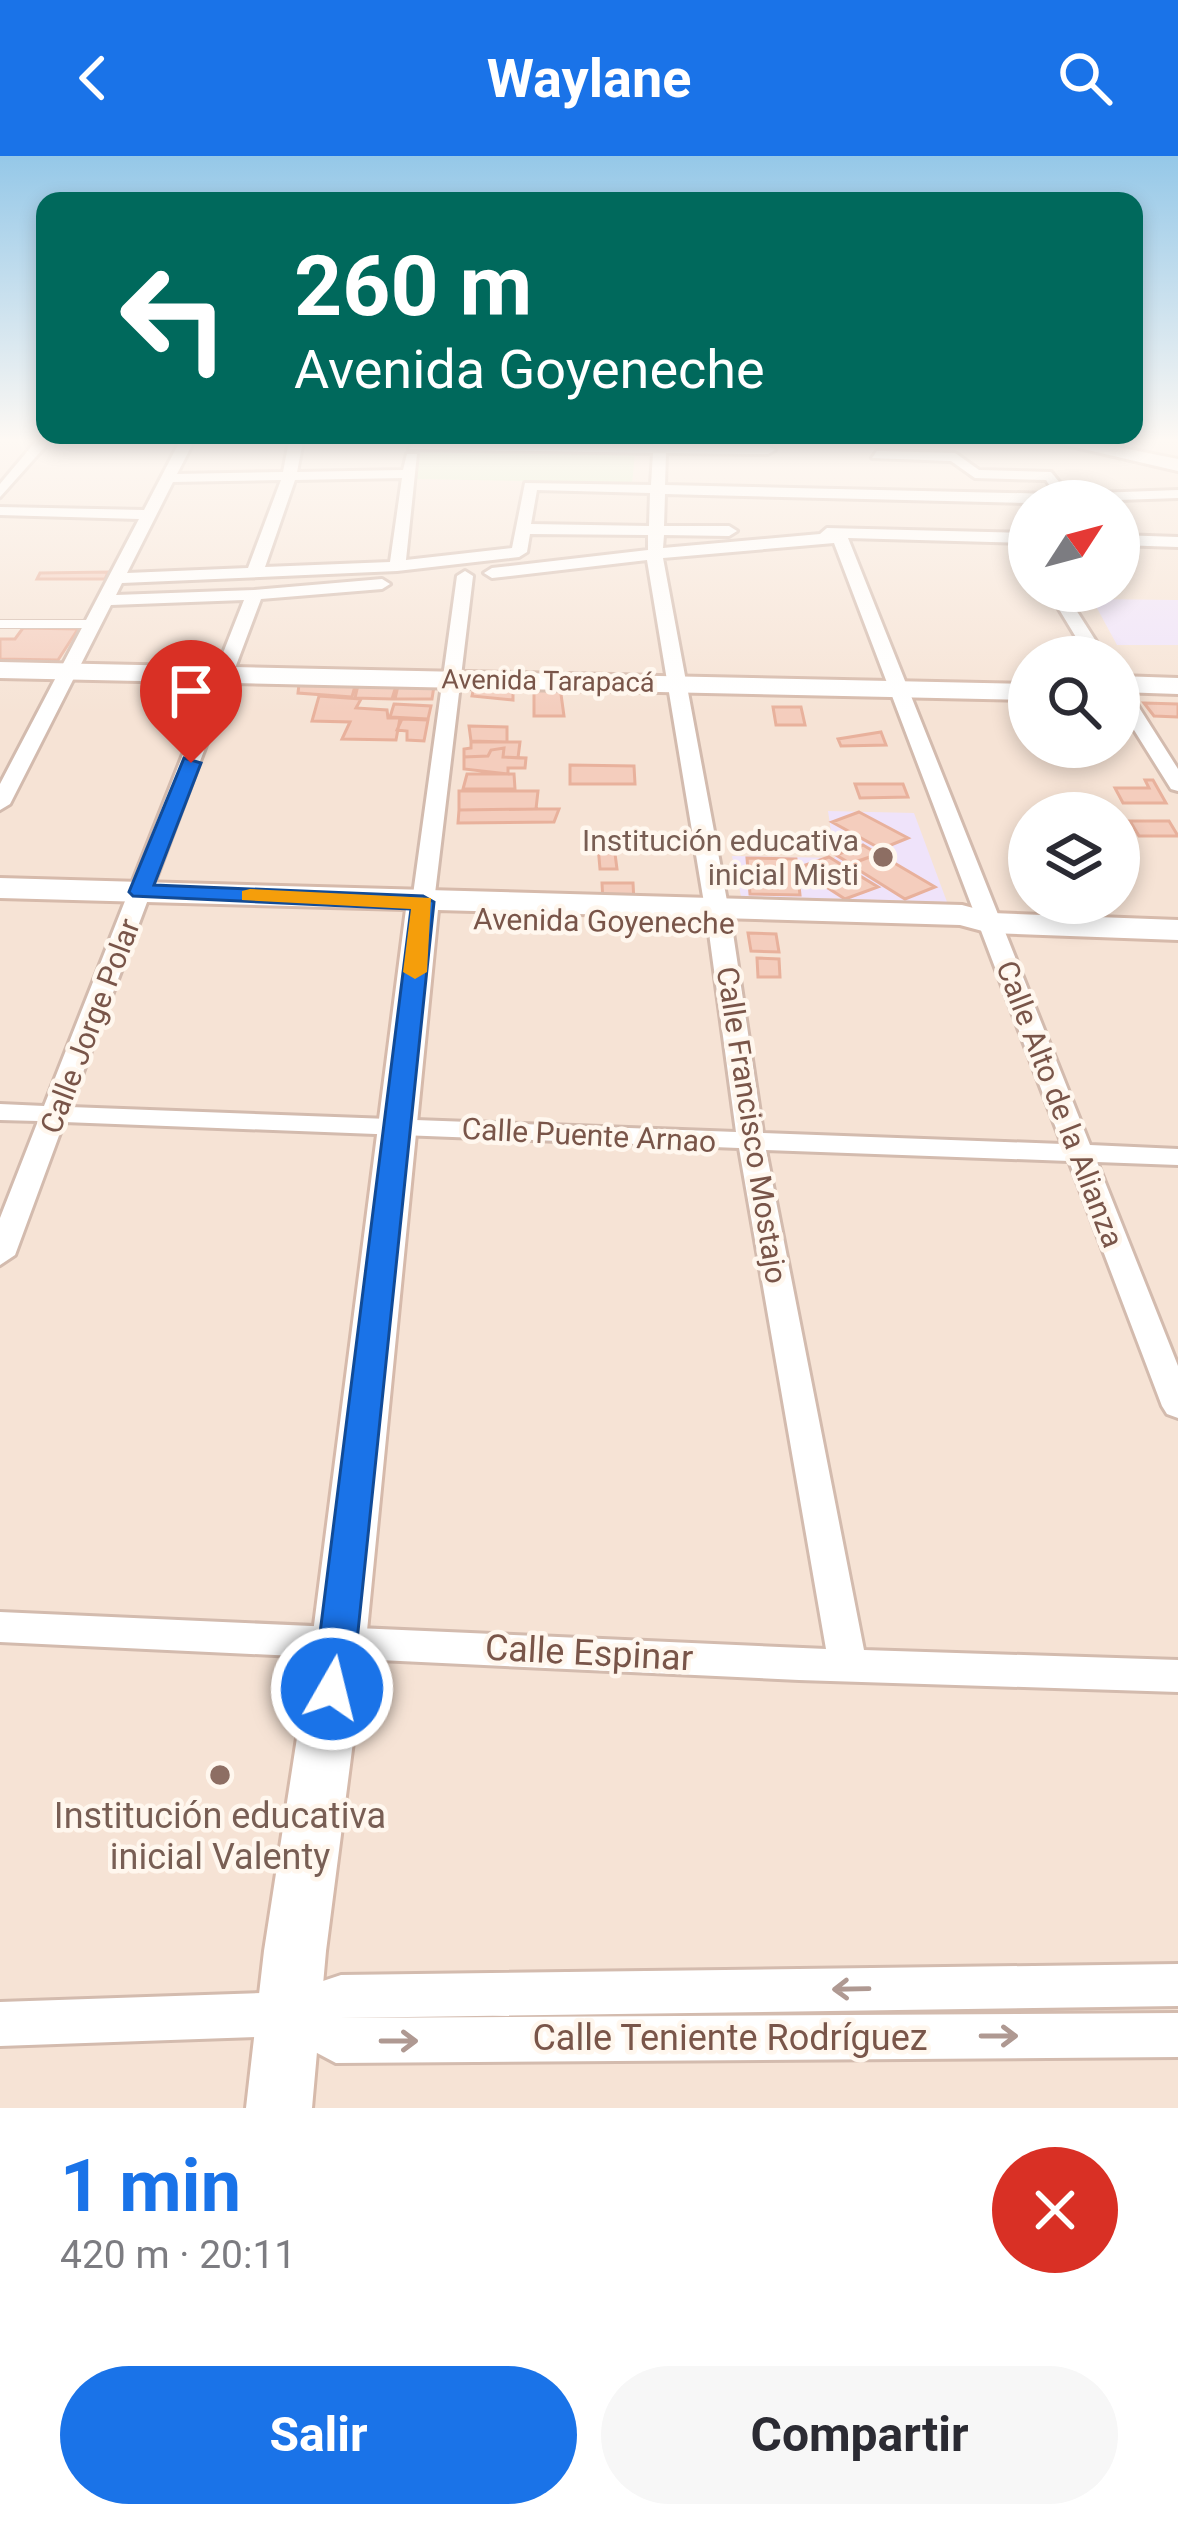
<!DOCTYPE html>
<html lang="es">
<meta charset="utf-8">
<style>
body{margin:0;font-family:Roboto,sans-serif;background:#f7f7f7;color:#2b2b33;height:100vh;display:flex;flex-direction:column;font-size:45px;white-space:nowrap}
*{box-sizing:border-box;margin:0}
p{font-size:39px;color:#7c7c81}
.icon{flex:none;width:66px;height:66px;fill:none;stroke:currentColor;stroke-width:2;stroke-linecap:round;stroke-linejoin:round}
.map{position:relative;height:1952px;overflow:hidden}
.details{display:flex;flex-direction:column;background:#fff;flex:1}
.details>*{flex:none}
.hud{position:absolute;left:36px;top:36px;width:1107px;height:252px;border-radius:24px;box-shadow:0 6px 18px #0003;background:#00695c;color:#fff;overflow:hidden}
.needle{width:78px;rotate:54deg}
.controls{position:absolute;left:1008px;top:324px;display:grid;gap:24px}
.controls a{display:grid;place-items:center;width:132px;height:132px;border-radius:50%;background:#fff;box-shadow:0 6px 18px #0003;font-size:60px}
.pin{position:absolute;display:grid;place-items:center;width:102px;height:102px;color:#fff;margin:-123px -51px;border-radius:50% 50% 50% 0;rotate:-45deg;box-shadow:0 0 12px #0007}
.pin .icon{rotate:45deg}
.me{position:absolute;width:132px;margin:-66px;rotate:8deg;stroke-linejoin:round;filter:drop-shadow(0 0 9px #0008)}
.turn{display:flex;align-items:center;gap:42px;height:252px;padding:0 60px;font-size:54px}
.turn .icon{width:156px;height:156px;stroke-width:2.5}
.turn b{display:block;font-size:84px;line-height:102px}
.round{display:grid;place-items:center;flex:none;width:126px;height:126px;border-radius:63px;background:#f7f7f7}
.head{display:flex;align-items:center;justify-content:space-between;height:204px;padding:0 60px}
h1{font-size:72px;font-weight:700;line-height:90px;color:#1a73e8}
.button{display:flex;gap:24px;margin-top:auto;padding:24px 60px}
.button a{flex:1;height:138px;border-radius:72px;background:#1a73e8;color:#fff;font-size:48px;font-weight:700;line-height:138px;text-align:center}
.button a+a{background:#f7f7f7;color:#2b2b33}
header{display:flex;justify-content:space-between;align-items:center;height:156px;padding:0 60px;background:#1a73e8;color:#fff;font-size:54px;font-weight:700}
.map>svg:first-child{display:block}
</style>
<header><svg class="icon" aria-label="back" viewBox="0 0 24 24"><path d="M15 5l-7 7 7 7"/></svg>Waylane<svg class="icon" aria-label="search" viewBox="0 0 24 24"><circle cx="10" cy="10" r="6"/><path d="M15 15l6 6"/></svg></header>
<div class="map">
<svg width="1178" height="1952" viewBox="0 0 1178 1952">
<rect width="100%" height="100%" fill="#fdf2e7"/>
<path fill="#f6e3d5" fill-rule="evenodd" d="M 0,285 L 1178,285 L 1178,1952 L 0,1952 ZM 1029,345 L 1119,345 L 1119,435 L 1029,435 ZM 1029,501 L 1119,501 L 1119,591 L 1029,591 ZM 1029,657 L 1119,657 L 1119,747 L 1029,747 Z"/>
<path fill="#efe3fa" d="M 1092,443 L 1178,444 L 1178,489 L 1117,489 Z
M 828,655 L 914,657 L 947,746 L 741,740 L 732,700 L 835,702 Z"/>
<path fill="#d9ecc4" d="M 421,294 L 635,298 L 632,327 L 416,323 Z"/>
<path fill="#f4cdbd" stroke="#e8b19c" stroke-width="3" d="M 108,416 L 105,423 L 37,423 L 40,417 Z
M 23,472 L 78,473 L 58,504 L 0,503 L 0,483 L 15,483 Z
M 299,528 L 355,530 L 352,541 L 298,537 Z
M 358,529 L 396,530 L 392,543 L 355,542 Z
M 398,530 L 434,530 L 432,543 L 395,543 Z
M 474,531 L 513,531 L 513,544 L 472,540 Z
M 534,531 L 560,531 L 564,560 L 534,560 Z
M 319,540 L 361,543 L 356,552 L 387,554 L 388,562 L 400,562 L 396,584 L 342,583 L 350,566 L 312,565 Z
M 1144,547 L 1178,548 L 1178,561 L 1154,560 Z
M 394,548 L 431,550 L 428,563 L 390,561 Z
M 773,551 L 801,551 L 805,569 L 776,569 Z
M 402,563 L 428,564 L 424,585 L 407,584 L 407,575 L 397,574 Z
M 469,570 L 507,571 L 507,586 L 471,585 Z
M 881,576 L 886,589 L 841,590 L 838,583 Z
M 471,586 L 520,586 L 518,602 L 503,601 L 504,592 L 491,594 L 488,600 L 464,601 L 464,593 L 471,592 Z
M 504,592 L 503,601 L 526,602 L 525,612 L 508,612 L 508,618 L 464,613 L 464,601 L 488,600 L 491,594 Z
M 570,609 L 634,610 L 635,628 L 570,628 Z
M 467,618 L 514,618 L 515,633 L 463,633 Z
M 1145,624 L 1153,624 L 1166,647 L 1123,647 L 1115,632 L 1149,632 Z
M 855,628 L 903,628 L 908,641 L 860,642 Z
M 459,635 L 538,635 L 536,653 L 459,654 Z
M 539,653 L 559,653 L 554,666 L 458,667 L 459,654 Z
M 859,656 L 908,682 L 881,693 L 832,666 Z
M 1130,665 L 1169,665 L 1178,680 L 1139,680 Z
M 863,689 L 878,698 L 851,708 L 836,699 Z
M 598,690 L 614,690 L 617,713 L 600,713 Z
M 879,698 L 935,731 L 905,743 L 849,708 Z
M 829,701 L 878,731 L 845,743 L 797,712 Z
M 747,702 L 796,703 L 800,739 L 750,738 Z
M 602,727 L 633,727 L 634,746 L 603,746 Z
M 748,777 L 776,778 L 779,796 L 751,795 Z
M 757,802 L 779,803 L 780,821 L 758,821 Z"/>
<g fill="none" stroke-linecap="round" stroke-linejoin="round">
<defs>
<path id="lane" d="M 0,468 L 92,468"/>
<path id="street" d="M 36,285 L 50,285 L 0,341 L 0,328 Z
M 180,285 L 194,285 L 177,318 L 283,316 L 289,285 L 303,285 L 297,316 L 403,314 L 407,298 L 417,298 L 406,404 L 512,392 L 525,327 L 651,329 L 653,297 L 409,293 L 414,286 L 653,289 L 653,285 L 667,285 L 667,289 L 768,290 L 775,294 L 768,298 L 666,297 L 665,329 L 1055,338 L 1046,324 L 975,322 L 951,305 L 872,302 L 877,295 L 955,297 L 979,314 L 1051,316 L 1069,338 L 1178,334 L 1178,342 L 1029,347 L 665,338 L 664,370 L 729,370 L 737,375 L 729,380 L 664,379 L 663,392 L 820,378 L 827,372 L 1029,377 L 1029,387 L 848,382 L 1090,989 L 1178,993 L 1178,1009 L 1097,1006 L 1178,1210 L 1178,1262 L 1167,1258 L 1162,1250 L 1069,1005 L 766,994 L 864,1494 L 1178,1504 L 1178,1536 L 799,1524 L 0,1486 L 0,1456 L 826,1493 L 739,992 L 64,966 L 15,1099 L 0,1109 L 0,1062 L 38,965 L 0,964 L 0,948 L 44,950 L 244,444 L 111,449 L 10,648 L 0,654 L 0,628 L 139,363 L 0,359 L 0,351 L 144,354 ZM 402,322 L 390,406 L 265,411 L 295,324 ZM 281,324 L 248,412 L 127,417 L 173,326 ZM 537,334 L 650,337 L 649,370 L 531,368 ZM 530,378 L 648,379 L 648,394 L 492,412 L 484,417 L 492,422 L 647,404 L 709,777 L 736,976 L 70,951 L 261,443 L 382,433 L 390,428 L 382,423 L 254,434 L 116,439 L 122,427 L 397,415 L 519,401 L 527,396 ZM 834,387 L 1062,988 L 763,977 L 733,777 L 663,402 Z
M 1119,379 L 1178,381 L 1178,391 L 1119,389 Z
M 465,415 L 473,420 L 434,746 L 423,753 L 412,746 L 457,420 Z
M 1048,435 L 1064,435 L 1106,501 L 1088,501 Z
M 1119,529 L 1126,531 L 1178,613 L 1178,635 L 1171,633 L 1119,550 Z
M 1178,1808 L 1178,1850 L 339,1862 L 1178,1857 L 1178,1901 L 336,1907 L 285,1880 L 0,1890 L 0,1846 L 290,1836 L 341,1819 Z"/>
<path id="secondary" d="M 1049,285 L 1088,285 L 1178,303 L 1178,315 Z
M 0,506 L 1029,528 L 1029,544 L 0,522 Z
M 1119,520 L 1178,522 L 1178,538 L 1119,536 Z
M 0,722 L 962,749 L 992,757 L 1178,764 L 1178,784 L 990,777 L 960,769 L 438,754 L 366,1485 L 326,1795 L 312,1952 L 246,1952 L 264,1795 L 312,1485 L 406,753 L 0,742 Z"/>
</defs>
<use href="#lane" stroke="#d3bbae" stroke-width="10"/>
<use href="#street" stroke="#d3bbae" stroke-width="6"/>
<use href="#secondary" stroke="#d6baab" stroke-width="6"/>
<use href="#lane" stroke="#fff" stroke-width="8"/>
<use href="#street" fill="#fff" fill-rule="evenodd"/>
<use href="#secondary" fill="#fff" fill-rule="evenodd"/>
</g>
<defs><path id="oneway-shaft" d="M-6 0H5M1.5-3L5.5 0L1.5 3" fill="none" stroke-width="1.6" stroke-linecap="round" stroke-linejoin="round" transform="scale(3)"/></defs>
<g stroke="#af9992">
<use href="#oneway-shaft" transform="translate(851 1833) rotate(179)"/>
<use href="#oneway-shaft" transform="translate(999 1880)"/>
<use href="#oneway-shaft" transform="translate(399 1885)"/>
</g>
<linearGradient id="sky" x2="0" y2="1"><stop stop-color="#95c8e8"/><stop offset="0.51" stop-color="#fef9f4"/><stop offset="1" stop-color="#fef9f4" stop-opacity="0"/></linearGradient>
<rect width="1178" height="558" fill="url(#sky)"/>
<path fill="#1a73e8" stroke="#114b97" stroke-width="3" d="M 184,602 L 201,607 L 154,729 L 423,740 L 434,746 L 352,1533 L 346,1545 L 332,1549 L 319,1545 L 313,1533 L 411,753 L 133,740 L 129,736 Z"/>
<path fill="#f59e0b" d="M 250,733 L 431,742 L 427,816 L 415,823 L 403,816 L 411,753 L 242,744 L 242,735 Z"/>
<g fill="#8d6e63" stroke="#fff7ee" stroke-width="4.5">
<circle cx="883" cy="701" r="12"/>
<circle cx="220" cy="1619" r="12"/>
</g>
<g text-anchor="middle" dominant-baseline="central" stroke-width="9" stroke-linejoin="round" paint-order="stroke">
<g font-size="27" fill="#795549" stroke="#fff7ee">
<text transform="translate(548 525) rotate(1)">Avenida Tarapacá</text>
</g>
<g font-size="30" fill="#785e54" stroke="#fff7ee" text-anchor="end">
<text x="859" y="684">Institución educativa<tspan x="859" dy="34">inicial Misti</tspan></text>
</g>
<g font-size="30" fill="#795549" stroke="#fff7ee">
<text transform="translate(604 765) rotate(1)">Avenida Goyeneche</text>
<text transform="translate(90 870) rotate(-69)">Calle Jorge Polar</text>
<text transform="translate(1060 948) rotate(69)">Calle Alto de la Alianza</text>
<text transform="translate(752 969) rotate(81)">Calle Francisco Mostajo</text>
<text transform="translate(589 979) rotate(3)">Calle Puente Arnao</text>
</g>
<g font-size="36" fill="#795549" stroke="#fff7ee">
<text transform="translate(589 1497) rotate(3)">Calle Espinar</text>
<text x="730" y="1882">Calle Teniente Rodríguez</text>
</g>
<g font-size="36" fill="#785e54" stroke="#fff7ee">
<text x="220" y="1660">Institución educativa<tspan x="220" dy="41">inicial Valenty</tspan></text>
</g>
</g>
</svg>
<div class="controls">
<a><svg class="needle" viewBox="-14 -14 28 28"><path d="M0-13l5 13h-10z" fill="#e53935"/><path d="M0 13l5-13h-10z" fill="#7c7c81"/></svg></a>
<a><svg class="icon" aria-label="search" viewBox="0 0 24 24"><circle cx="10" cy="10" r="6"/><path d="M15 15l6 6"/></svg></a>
<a><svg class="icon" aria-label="layers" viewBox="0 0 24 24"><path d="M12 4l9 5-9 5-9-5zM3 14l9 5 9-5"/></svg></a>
</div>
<div class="pin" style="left:191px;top:607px;background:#d93025"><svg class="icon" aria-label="arrive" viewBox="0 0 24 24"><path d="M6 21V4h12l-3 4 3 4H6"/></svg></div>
<svg class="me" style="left:332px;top:1533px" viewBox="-20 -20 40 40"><circle r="17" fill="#1a73e8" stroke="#fff" stroke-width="3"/><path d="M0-11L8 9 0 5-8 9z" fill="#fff"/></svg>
<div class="hud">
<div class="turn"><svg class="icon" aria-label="left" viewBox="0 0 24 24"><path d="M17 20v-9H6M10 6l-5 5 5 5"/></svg><div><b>260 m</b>Avenida Goyeneche</div></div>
</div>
</div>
<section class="details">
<div class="head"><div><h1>1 min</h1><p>420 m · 20:11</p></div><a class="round" style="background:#d93025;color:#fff"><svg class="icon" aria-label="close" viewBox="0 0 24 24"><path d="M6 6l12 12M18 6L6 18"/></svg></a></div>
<div class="button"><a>Salir</a><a>Compartir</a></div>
</section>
